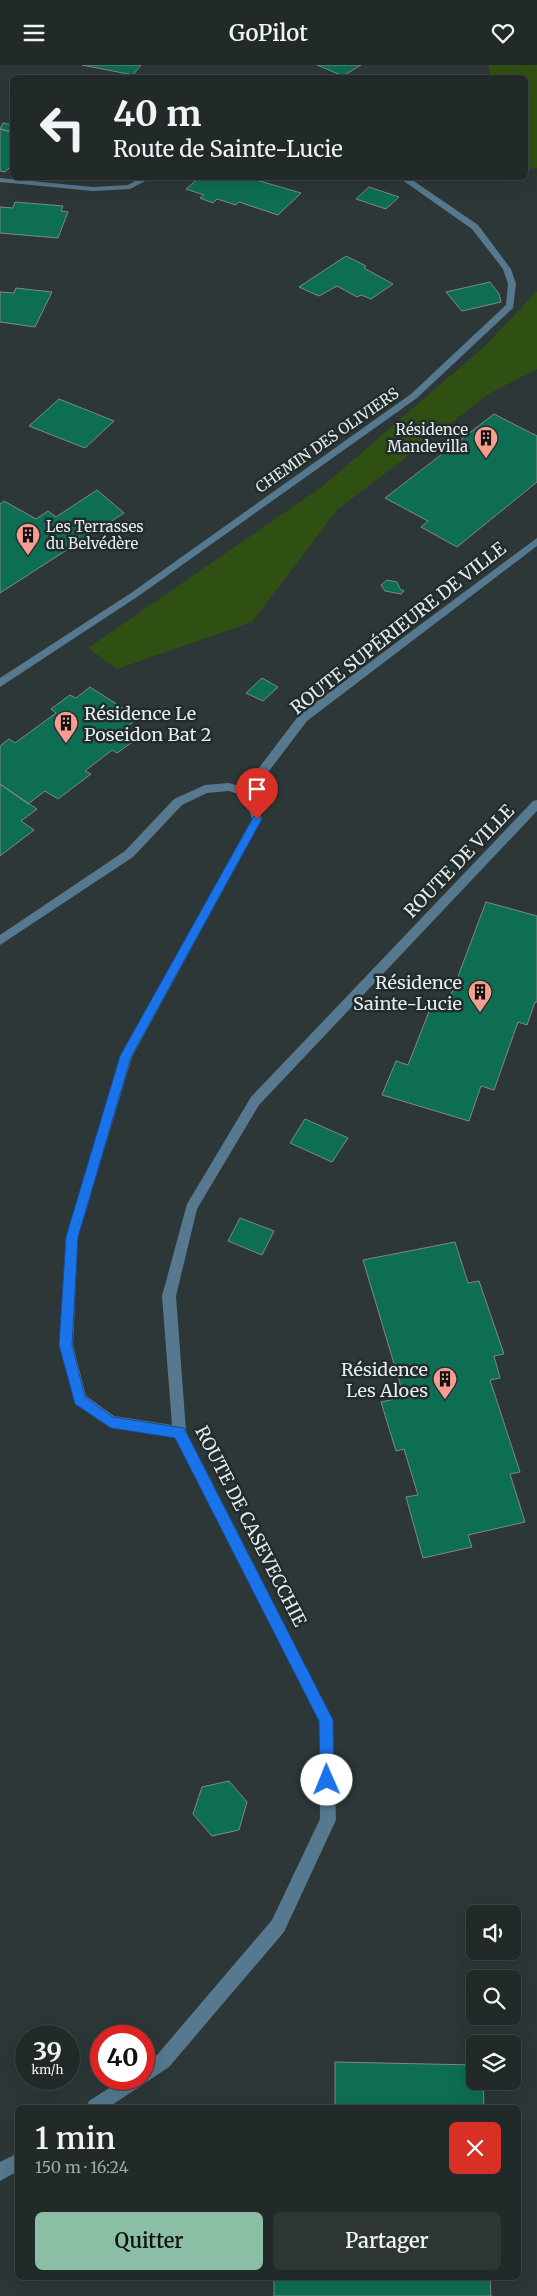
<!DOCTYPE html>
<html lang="fr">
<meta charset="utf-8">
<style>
body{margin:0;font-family:Merriweather,serif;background:#2e3535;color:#f1f3f6;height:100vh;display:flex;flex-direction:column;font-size:19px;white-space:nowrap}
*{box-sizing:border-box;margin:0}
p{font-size:16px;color:#a2a6a8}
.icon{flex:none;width:28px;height:28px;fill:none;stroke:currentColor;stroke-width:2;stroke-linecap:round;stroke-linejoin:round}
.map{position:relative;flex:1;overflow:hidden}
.drawer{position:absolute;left:15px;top:2040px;width:506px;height:175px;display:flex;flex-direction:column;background:#222929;border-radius:8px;box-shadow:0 5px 20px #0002,0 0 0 1px #3f4546}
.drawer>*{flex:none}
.guide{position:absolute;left:10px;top:10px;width:518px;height:105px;border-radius:8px;box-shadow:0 5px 20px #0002,0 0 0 1px #3f4546;background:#222929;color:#f1f3f6;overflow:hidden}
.fabs{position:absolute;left:466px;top:1840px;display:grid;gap:10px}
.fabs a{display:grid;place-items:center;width:55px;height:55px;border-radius:8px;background:#222929;box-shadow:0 5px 20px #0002,0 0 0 1px #3f4546;font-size:25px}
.speed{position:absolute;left:15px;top:1960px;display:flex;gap:10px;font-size:25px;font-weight:700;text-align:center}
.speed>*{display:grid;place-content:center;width:65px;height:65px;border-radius:50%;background:#222929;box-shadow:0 5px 20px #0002,0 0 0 1px #3f4546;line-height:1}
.speed small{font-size:12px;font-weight:400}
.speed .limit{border:8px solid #d22;background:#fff;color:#111}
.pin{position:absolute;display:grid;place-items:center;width:42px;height:42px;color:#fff;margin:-51px -21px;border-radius:50% 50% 50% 0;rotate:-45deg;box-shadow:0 0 5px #0007}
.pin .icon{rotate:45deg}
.me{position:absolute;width:55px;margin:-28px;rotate:359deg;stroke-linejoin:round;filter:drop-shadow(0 0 4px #0008)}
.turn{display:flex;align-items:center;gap:18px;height:105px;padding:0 20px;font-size:22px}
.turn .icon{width:65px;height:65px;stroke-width:2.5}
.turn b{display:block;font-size:35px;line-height:42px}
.round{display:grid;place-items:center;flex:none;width:52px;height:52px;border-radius:8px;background:#2e3535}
.overview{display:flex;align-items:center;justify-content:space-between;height:85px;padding:0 20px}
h1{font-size:30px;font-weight:600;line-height:38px}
.button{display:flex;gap:10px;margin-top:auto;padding:10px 20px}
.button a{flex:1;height:58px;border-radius:8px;background:#8abfa5;color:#111;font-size:20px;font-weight:600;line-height:58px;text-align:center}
.button a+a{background:#2e3535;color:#f1f3f6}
header{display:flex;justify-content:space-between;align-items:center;height:65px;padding:0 20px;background:#222929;font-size:22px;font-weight:600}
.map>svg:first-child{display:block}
</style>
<header><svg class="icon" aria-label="menu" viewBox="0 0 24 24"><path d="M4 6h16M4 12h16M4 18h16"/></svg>GoPilot<svg class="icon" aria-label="heart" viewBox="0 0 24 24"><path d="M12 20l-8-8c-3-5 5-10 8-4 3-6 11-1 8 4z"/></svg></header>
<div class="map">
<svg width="537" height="2231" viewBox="0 0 537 2231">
<rect width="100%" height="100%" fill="#2d3737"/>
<path fill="#2f5012" d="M 488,0 L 537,0 L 537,103 L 525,105 L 525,12 L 485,12 L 490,9 Z
M 537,226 L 537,304 L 490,328 L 337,445 L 252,557 L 117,604 L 88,583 L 323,421 L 487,279 Z"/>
<path fill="#0d6e53" stroke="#7f8984" d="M 82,0 L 141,0 L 133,10 Z
M 317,0 L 361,0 L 343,11 Z
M 3,58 L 12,60 L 12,67 L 0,64 Z
M 0,64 L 12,67 L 12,100 L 5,107 L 0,106 Z
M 200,112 L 246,112 L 301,128 L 278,150 L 239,137 L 236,140 L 217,134 L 213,138 L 200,133 L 204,130 L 186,124 Z
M 369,122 L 399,132 L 386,144 L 356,134 Z
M 15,137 L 63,141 L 61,146 L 68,147 L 58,173 L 0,168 L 0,142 L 13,143 Z
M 346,191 L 366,201 L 364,203 L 393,219 L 371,234 L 361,230 L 357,232 L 337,221 L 319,231 L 299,222 Z
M 490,217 L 499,229 L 501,237 L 462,246 L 446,227 Z
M 16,223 L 52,227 L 35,262 L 0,257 L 0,227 L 14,228 Z
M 59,334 L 114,356 L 85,383 L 29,361 Z
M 494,349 L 537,371 L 537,417 L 457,482 L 421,462 L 428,456 L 385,433 Z
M 97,425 L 124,448 L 0,528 L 0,439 L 4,436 L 36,454 L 48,446 L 56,452 Z
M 387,515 L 397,517 L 400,524 L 404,526 L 401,529 L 385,526 L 381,520 Z
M 262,613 L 278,622 L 263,636 L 246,628 Z
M 90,622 L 138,653 L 124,664 L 138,673 L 117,688 L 112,685 L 85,706 L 91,709 L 58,734 L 45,726 L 28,739 L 0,719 L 0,681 L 9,674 L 15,678 L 56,648 L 51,644 L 70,630 L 76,633 Z
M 0,719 L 37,744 L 21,756 L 34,765 L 0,791 Z
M 486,837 L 537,851 L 537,937 L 535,937 L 527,960 L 518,957 L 494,1025 L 481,1021 L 469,1056 L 382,1030 L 396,996 L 408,1000 L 434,934 L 448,938 Z
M 305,1054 L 348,1073 L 332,1097 L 290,1078 Z
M 240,1153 L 274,1166 L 262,1190 L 228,1176 Z
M 455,1177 L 468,1218 L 479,1216 L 504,1289 L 494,1291 L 500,1313 L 490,1315 L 520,1407 L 510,1409 L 525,1457 L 468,1470 L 472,1482 L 423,1493 L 406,1432 L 418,1430 L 404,1384 L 396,1386 L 381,1337 L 404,1332 L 363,1195 Z
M 229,1716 L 247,1737 L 239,1765 L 212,1771 L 193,1749 L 202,1722 Z
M 335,1997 L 475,2000 L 475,2016 L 483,2016 L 484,2042 L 335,2042 Z
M 274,2212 L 490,2212 L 491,2231 L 274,2231 Z"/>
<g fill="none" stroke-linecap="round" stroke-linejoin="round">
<path fill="#56798f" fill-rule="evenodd" d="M 142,112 L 153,112 L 130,124 L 93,126 L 0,117 L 0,113 L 93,122 L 128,120 Z
M 398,112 L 408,112 L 478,160 L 511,204 L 516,219 L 513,243 L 417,333 L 137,532 L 0,622 L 0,613 L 131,528 L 411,329 L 506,240 L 508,219 L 503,204 L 472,164 Z
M 537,473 L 537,481 L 307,656 L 263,714 L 254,728 L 262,754 L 132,992 L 78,1172 L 73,1280 L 86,1331 L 114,1351 L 172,1360 L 162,1231 L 187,1139 L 251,1032 L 533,736 L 537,735 L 537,746 L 259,1040 L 197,1144 L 176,1231 L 186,1366 L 333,1655 L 336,1755 L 284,1867 L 169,2002 L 109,2042 L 87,2042 L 89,2036 L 123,2014 L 144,2014 L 144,1999 L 157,1990 L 272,1855 L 320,1754 L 319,1656 L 175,1373 L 111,1363 L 75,1339 L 59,1280 L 66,1172 L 120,991 L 252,754 L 244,731 L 229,726 L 207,728 L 182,740 L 133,792 L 0,880 L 0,870 L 125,786 L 174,734 L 205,720 L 229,718 L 246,723 L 255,708 L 299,650 Z
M 18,2088 L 18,2106 L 0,2116 L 0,2097 Z"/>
</g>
<path fill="#1a73e8" stroke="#114b97" d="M 257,750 L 262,754 L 131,992 L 78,1172 L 72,1280 L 85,1332 L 113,1352 L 184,1363 L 331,1651 L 333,1655 L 334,1715 L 332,1720 L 327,1722 L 322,1720 L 320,1715 L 319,1656 L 175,1373 L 111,1363 L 75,1339 L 59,1280 L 66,1172 L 120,991 L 254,751 Z"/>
<defs>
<symbol id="building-pin" viewBox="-11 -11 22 30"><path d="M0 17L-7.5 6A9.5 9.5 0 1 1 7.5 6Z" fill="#f59d8e" stroke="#232c2d"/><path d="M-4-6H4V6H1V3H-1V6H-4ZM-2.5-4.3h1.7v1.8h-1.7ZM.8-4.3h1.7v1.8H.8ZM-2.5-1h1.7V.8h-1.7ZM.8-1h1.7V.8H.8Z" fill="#111"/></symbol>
</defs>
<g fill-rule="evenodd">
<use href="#building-pin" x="472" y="359" width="28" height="38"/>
<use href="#building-pin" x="14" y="456" width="28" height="38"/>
<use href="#building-pin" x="52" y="644" width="28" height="38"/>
<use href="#building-pin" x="466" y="913" width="28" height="38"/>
<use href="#building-pin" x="431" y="1300" width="28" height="38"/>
</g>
<g text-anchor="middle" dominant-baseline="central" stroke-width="5" stroke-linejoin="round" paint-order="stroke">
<g font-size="15" fill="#e6ecec" stroke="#232c2d" text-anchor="end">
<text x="468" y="364">Résidence<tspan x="468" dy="17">Mandevilla</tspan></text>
<text x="46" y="461" text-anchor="start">Les Terrasses<tspan x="46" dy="17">du Belvédère</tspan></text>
</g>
<g font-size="15" fill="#e6ecec" stroke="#232c2d">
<text transform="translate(327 375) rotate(-35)">CHEMIN DES OLIVIERS</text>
</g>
<g font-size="18" fill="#e6ecec" stroke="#232c2d">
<text transform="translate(398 563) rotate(-38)">ROUTE SUPÉRIEURE DE VILLE</text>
<text transform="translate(459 796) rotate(-46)">ROUTE DE VILLE</text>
<text transform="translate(251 1461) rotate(63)">ROUTE DE CASEVECCHIE</text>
</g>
<g font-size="18" fill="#e6ecec" stroke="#232c2d" text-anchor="end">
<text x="84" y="648" text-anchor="start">Résidence Le<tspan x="84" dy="21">Poseidon Bat 2</tspan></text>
<text x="462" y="917">Résidence<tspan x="462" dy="21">Sainte-Lucie</tspan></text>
<text x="428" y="1304">Résidence<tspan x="428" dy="21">Les Aloes</tspan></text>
</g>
</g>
</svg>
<div class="fabs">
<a><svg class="icon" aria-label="sound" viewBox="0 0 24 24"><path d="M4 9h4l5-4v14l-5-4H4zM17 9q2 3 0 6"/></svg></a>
<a><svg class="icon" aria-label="search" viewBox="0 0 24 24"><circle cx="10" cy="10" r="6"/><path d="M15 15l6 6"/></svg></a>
<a><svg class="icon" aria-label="layers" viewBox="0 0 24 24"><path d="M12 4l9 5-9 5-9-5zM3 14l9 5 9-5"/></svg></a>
</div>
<div class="speed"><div>39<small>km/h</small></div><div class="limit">40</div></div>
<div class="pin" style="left:257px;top:754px;background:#d93025"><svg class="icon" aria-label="arrive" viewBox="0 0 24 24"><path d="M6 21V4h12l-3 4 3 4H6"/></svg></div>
<svg class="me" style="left:327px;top:1715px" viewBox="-20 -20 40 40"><circle r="19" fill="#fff"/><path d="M0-13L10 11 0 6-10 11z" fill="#1a73e8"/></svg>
<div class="guide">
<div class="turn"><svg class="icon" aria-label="left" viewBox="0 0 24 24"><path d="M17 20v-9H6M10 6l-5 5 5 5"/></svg><div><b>40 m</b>Route de Sainte-Lucie</div></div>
</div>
<section class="drawer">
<div class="overview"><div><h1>1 min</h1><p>150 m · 16:24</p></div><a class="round" style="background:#d93025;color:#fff"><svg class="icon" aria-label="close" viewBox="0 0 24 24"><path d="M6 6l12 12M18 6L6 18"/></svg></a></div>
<div class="button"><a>Quitter</a><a>Partager</a></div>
</section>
</div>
